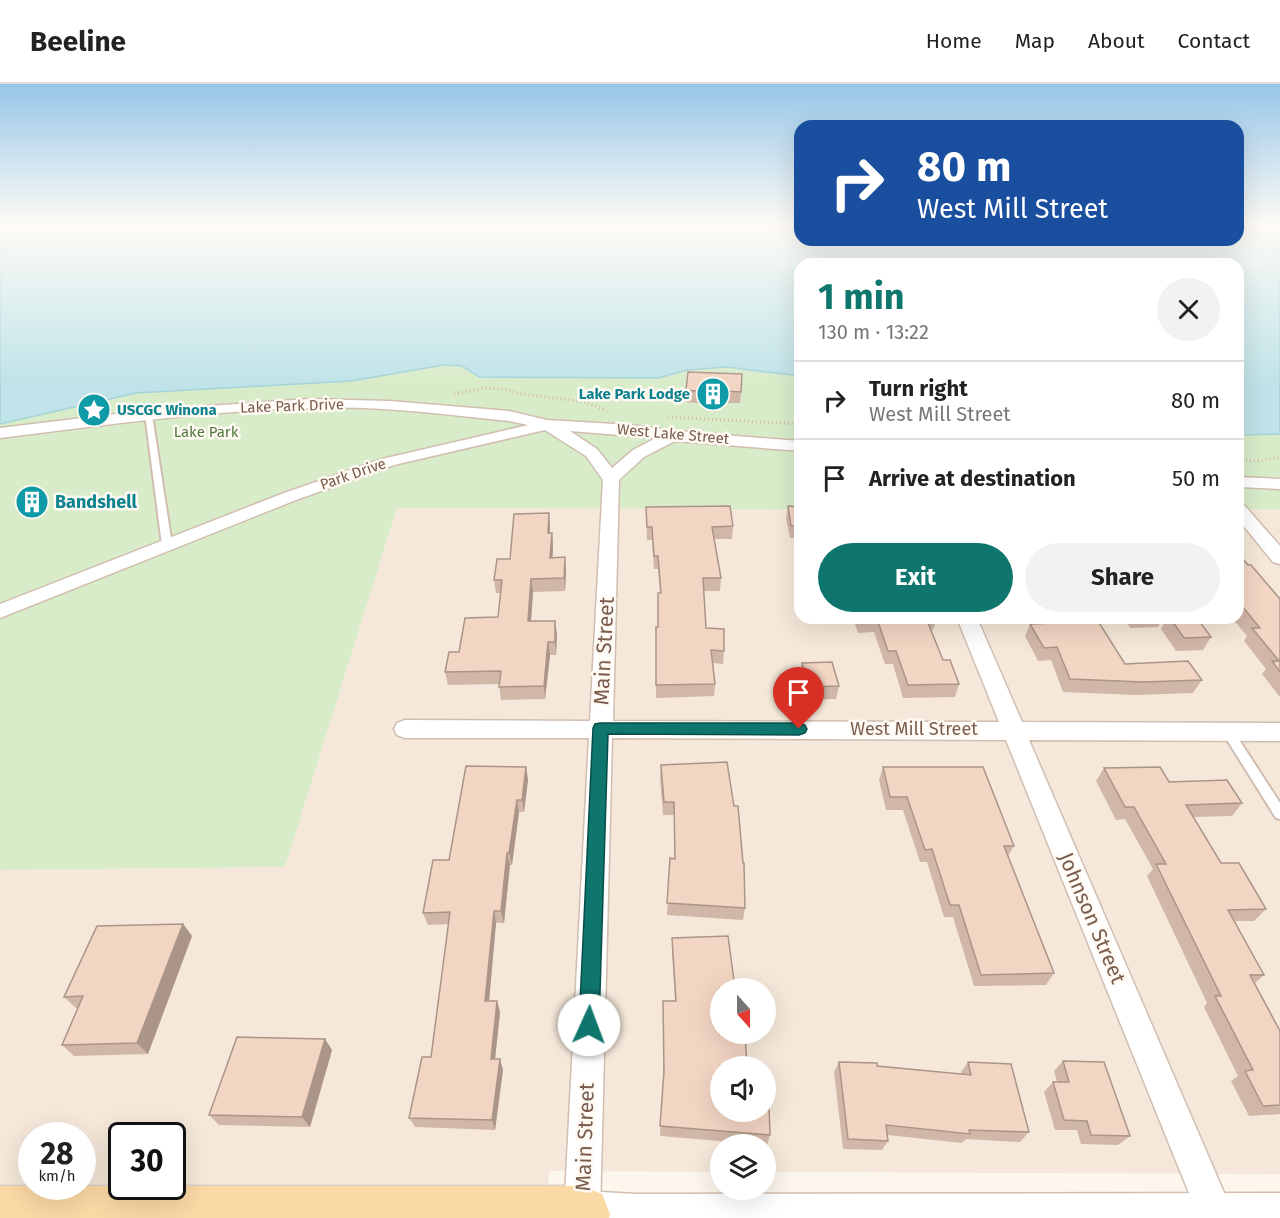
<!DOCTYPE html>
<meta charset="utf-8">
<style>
body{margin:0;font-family:"Fira Sans",sans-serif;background:#f2f2f2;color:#222;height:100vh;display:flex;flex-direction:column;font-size:22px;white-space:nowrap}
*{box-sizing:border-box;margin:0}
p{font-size:20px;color:#767676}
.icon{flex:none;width:33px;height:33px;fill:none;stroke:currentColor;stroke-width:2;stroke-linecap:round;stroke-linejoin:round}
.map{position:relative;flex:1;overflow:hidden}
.side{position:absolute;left:794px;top:174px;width:450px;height:366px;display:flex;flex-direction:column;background:#fff;border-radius:18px;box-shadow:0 6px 24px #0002}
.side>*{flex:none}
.banner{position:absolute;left:794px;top:36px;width:450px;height:126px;border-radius:18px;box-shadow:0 6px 24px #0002;background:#1a4fa0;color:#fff;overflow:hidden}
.needle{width:39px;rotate:159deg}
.buttons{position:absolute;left:710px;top:894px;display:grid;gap:12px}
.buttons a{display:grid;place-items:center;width:66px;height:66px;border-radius:50%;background:#fff;box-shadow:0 6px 24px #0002;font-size:30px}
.speed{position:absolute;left:18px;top:1038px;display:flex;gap:12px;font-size:30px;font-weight:700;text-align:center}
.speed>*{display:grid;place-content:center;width:78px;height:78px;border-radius:50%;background:#fff;box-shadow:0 6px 24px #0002;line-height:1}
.speed small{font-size:15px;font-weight:400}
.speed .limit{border:3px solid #111;border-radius:9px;background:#fff;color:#111}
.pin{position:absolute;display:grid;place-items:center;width:51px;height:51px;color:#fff;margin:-62px -26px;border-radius:50% 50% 50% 0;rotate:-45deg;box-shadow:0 0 6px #0007}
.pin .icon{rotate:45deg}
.me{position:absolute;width:66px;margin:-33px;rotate:2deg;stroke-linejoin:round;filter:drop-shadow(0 0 4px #0008)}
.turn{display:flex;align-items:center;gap:21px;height:126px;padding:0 24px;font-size:27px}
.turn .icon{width:78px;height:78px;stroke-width:2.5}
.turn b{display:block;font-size:42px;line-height:51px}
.round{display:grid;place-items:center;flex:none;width:63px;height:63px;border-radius:32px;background:#f2f2f2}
.overview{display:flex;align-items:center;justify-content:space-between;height:102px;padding:0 24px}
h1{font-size:36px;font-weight:700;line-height:45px;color:#0f766e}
.primary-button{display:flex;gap:12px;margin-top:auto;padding:12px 24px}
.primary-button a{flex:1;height:69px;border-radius:36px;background:#0f766e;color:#fff;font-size:24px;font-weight:700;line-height:69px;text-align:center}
.primary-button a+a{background:#f2f2f2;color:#222}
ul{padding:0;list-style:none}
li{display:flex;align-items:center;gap:18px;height:78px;padding:0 24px;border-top:2px solid #e0e0e0}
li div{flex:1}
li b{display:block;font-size:22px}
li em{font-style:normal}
header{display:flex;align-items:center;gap:36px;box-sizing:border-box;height:84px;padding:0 30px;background:#fff;border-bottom:2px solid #e0e0e0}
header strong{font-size:28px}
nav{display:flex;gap:33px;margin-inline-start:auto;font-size:21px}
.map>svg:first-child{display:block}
</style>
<header>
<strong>Beeline</strong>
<nav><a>Home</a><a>Map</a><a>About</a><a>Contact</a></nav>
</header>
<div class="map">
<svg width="1280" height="1134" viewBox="0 0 1280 1134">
<rect width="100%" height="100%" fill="#fdf6ec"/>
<path fill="#f5e8da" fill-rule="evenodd" d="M 397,424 L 799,424 L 800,534 L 1238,534 L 1238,424 L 1280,424 L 1280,1090 L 765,1088 L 765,1060 L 720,1060 L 720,1088 L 549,1087 L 546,1134 L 0,1134 L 0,786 L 285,783 ZM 720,904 L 765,904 L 765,950 L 720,950 ZM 720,982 L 765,982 L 765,1028 L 720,1028 ZM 32,1052 L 82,1052 L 82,1102 L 32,1102 ZM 122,1052 L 172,1052 L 172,1102 L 122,1102 Z"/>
<path fill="#d8ecc9" d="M 0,142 L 799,142 L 800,156 L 1238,156 L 1238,142 L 1280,142 L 1280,425 L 1238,425 L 1238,180 L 800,180 L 799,425 L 397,424 L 285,783 L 0,786 Z"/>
<path fill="#bfe3e8" stroke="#a5d3da" stroke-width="1.5" d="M 0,142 L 799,142 L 800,156 L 1238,156 L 1238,142 L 1280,142 L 1280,350 L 1238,351 L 1238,180 L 800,180 L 799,292 L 727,283 L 687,286 L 658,294 L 479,293 L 462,282 L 444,281 L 351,297 L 136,309 L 0,340 Z"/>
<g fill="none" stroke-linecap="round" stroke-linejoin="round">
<defs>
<path id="service" d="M 145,329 L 152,331 L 172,461 L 167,464 L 162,461 Z
M 1228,644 L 1232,645 L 1280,719 L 1280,735 L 1276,734 L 1224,651 L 1222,648 L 1224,645 Z"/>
<path id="minor" d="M 310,315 L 390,317 L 509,327 L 547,336 L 631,341 L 674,347 L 800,357 L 800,367 L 675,357 L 644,373 L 619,396 L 613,637 L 999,638 L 957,534 L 977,534 L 1022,638 L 1280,639 L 1280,657 L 1029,656 L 1235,1134 L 1199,1134 L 1006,656 L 612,654 L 600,1130 L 598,1134 L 566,1134 L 564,1130 L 589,654 L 405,654 L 397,651 L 394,645 L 397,639 L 405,636 L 590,637 L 603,396 L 586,372 L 545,346 L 394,381 L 296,416 L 0,534 L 0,520 L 284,409 L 382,375 L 528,341 L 509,337 C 443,330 375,321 309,324 C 205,327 103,341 0,354 L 0,344 L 148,326 ZM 570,347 L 656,354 L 633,366 L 612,384 L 597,365 Z
M 1238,393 L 1280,395 L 1280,405 L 1238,403 Z
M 1238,420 L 1244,421 L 1280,462 L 1280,480 L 1273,478 L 1238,435 Z"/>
<path id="tertiary" d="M 582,1107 L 637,1110 L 1280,1109 L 1280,1134 L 561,1134 L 559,1130 L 566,1114 Z"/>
<path id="primary" d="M 0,1102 L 582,1102 L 602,1110 L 610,1130 L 609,1134 L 0,1134 Z"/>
</defs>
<use href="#service" stroke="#d1beb0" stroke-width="4"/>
<use href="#minor" stroke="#d1beb0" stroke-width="3"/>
<use href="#tertiary" stroke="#d1beb0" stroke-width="3"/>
<use href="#primary" stroke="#dad1cd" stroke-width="3"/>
<path stroke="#d9b8a5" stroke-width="3" stroke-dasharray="1 3" stroke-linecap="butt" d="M 454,310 L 485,304 L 503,305 L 521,310 L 586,318 L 607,327
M 668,333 L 800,340
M 1238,376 L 1258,377 L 1280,373"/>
<use href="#service" fill="#fff" fill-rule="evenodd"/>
<use href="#minor" fill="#fff" fill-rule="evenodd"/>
<use href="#tertiary" fill="#fff" fill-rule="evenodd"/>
<use href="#primary" fill="#fbd9a5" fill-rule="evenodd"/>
</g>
<path fill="#d1b7a8" d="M 686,306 L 741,308 L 740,319 L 725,319 L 725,322 L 685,318 Z
M 788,422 L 800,423 L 800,454 L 790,454 L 786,435 Z
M 646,423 L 733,442 L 732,455 L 714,455 L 721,494 L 720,507 L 704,507 L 706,544 L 724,567 L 723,580 L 713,579 L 715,600 L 714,612 L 656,614 L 656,543 L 658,543 L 660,509 L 658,485 L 654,485 L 652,456 L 647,456 Z
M 550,442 L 550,449 L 552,449 L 553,462 L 552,474 L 566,486 L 565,507 L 533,508 L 531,537 L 557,550 L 556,571 L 550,571 L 545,615 L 501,616 L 499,600 L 448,601 L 445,588 L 459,568 L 498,533 L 500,509 L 496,509 L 494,496 L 510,475 Z
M 1238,469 L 1280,515 L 1280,613 L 1262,590 L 1266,585 L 1244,557 L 1247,552 L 1232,534 L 1238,534 Z
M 853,534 L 937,534 L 933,546 L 931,546 L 943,576 L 959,600 L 955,613 L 903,614 L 893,580 L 885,580 L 874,548 L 858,549 Z
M 1037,534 L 1086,534 L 1088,537 L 1125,580 L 1202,596 L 1193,609 L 1136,611 L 1063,608 L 1051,576 L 1038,577 L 1025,552 L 1030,540 L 1039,539 Z
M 1124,534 L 1163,534 L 1158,543 L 1130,544 Z
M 1167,534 L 1197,534 L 1211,553 L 1203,566 L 1176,567 L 1161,545 Z
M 802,579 L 839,602 L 836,615 L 806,616 L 800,592 Z
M 661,681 L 745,824 L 743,836 L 667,831 L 670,774 L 675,775 L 674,731 L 663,731 L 660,694 Z
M 526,683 L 528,696 L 524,728 L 519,728 L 512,781 L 510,781 L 504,839 L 496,839 L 489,917 L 497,917 L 500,928 L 495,975 L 503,986 L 495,1046 L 415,1043 L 409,1034 L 431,973 L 449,840 L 428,841 L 423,829 L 449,776 Z
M 883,683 L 1014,762 L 1008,772 L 1054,889 L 1046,901 L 974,902 L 953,833 L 944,833 L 927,778 L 920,778 L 903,726 L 886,726 L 879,696 Z
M 1104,684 L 1169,698 L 1242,719 L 1232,732 L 1193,733 L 1221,779 L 1266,825 L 1254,837 L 1235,837 L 1264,891 L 1254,900 L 1280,947 L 1280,1030 L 1249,1032 L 1231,997 L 1238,992 L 1204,923 L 1207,919 L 1147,792 L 1153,785 L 1125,735 L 1116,736 L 1096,697 Z
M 183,840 L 192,852 L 148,970 L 74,972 L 62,961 L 78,924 L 76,924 L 64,913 Z
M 672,854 L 720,982 L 770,1051 L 767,1061 L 660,1052 L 663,996 L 663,917 L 675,917 L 672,866 Z
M 325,955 L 332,966 L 310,1043 L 219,1041 L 209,1031 Z
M 1063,977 L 1130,1052 L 1118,1061 L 1081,1060 L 1077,1046 L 1055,1046 L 1044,1008 L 1053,998 L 1057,998 L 1054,987 Z
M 839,978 L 961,990 L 961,988 L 968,978 L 1029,1048 L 1020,1058 L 966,1055 L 962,1059 L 887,1051 L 888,1057 L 882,1066 L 843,1065 L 834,988 Z"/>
<path fill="#aa9588" d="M 549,429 L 550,442 L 549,462 L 548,449 Z
M 552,449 L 553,462 L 552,486 L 550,474 Z
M 565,473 L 566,486 L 565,507 L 564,494 Z
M 531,495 L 533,508 L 530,550 L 528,537 Z
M 555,537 L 557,550 L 556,571 L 555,558 Z
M 548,558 L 550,571 L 545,615 L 544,602 Z
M 526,683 L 528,696 L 524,728 L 522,716 Z
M 517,716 L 519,728 L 512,781 L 509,769 Z
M 507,769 L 510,781 L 504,839 L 501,827 Z
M 494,827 L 496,839 L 488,928 L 485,917 Z
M 183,840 L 192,852 L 148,970 L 137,959 Z
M 497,917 L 500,928 L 494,985 L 491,975 Z
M 325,955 L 332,966 L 310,1043 L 302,1033 Z
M 500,975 L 503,986 L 495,1046 L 492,1036 Z"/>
<path fill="#f3d5c3" stroke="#aa9588" stroke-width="1.5" d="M 688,288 L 742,290 L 741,308 L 726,307 L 726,310 L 686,306 Z
M 730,422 L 733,442 L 712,443 L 721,494 L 703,494 L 706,544 L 724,545 L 724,567 L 711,566 L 715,600 L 656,601 L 656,543 L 658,543 L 658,509 L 661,509 L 658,472 L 654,472 L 652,443 L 647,443 L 646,423 Z
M 788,422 L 800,423 L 800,442 L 791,442 Z
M 549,429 L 548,449 L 552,449 L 550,474 L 565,473 L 564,494 L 531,495 L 528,537 L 555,537 L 555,558 L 548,558 L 544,602 L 499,603 L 501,587 L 445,588 L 449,568 L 459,568 L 465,534 L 498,533 L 502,496 L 494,496 L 497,475 L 510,475 L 514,430 Z
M 1238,469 L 1248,481 L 1251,481 L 1280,515 L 1280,588 L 1272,577 L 1279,577 L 1252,544 L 1260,544 L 1238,517 Z
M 860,534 L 926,534 L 943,576 L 950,576 L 959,600 L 908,601 L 896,567 L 888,567 L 877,535 L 861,536 Z
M 1048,534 L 1086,534 L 1088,537 L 1098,537 L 1125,580 L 1188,577 L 1202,596 L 1143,598 L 1070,595 L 1057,563 L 1044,564 L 1030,540 L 1051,539 Z
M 1170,534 L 1197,534 L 1211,553 L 1184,554 Z
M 832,578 L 839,602 L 808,603 L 802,579 Z
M 727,678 L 734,722 L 738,722 L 743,779 L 744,779 L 745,824 L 667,819 L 670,774 L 675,775 L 674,718 L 664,718 L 661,681 Z
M 466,682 L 526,683 L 522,716 L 517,716 L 509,769 L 507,769 L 501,827 L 494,827 L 485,917 L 497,917 L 491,975 L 500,975 L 492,1036 L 409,1034 L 422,973 L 431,973 L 450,828 L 423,829 L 433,776 L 449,776 Z
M 883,683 L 983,683 L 1014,762 L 1004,762 L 1054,889 L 981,891 L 959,821 L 950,821 L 932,765 L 925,766 L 907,713 L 890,713 Z
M 1160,683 L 1169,698 L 1227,696 L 1242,719 L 1186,721 L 1221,779 L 1239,779 L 1266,825 L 1228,826 L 1264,891 L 1250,891 L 1280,947 L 1280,1021 L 1263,1022 L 1245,987 L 1253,986 L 1215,912 L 1221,912 L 1156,780 L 1166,780 L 1134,723 L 1125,723 L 1104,684 Z
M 183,840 L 137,959 L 62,961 L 83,912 L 64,913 L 97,842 Z
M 728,852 L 735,904 L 720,904 L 720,950 L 745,950 L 747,982 L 720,982 L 720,1028 L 765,1028 L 765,994 L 768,994 L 770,1051 L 660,1042 L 664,987 L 663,917 L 676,917 L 672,854 Z
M 237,953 L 325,955 L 302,1033 L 209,1031 Z
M 1063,977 L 1104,978 L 1130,1052 L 1091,1051 L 1087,1037 L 1064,1036 L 1053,998 L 1069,998 Z
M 839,978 L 877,979 L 877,982 L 971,991 L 968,978 L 1011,980 L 1029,1048 L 969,1046 L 970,1050 L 886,1041 L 888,1057 L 848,1055 Z"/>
<linearGradient id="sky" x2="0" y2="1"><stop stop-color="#97c7e8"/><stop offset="0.47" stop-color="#fefbf6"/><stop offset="1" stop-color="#fefbf6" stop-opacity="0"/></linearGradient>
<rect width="1280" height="301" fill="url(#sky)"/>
<path fill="#0f766e" stroke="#0a4d48" stroke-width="1.5" d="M 600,639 L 799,639 L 805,641 L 807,645 L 805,649 L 799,651 L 608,650 L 599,941 L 596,948 L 589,951 L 582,948 L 579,941 L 593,644 L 595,640 Z"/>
<defs>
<symbol id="building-disc" viewBox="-11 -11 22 22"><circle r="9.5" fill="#0f9aa8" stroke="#fffaf3"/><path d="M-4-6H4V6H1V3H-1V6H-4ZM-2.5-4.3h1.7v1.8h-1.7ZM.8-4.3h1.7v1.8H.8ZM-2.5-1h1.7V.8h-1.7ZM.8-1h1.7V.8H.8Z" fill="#fff"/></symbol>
<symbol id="sight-disc" viewBox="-11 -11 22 22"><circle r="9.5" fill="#0f9aa8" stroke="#fffaf3"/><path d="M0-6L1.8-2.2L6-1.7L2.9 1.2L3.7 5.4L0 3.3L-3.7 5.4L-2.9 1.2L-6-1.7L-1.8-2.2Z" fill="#fff"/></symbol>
</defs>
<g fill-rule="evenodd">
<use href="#building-disc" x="694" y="291" width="38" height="38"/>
<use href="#sight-disc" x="75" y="307" width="38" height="38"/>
<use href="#building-disc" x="13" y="399" width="38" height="38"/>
</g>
<g text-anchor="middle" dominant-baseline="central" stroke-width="5" stroke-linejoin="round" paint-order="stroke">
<g font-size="15" font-weight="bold" fill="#0d838f" stroke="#fffaf3" text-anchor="end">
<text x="690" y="310">Lake Park Lodge</text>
<text x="117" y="326" text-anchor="start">USCGC Winona</text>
</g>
<g font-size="15" fill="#7a5c4d" stroke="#fffaf3">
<text transform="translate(292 322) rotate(-2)">Lake Park Drive</text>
<text transform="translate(673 350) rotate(5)">West Lake Street</text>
<text transform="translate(353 390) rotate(-19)">Park Drive</text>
</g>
<g font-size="15" fill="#537a41" stroke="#fffaf3">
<text x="206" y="348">Lake Park</text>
</g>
<g font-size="18" font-weight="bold" fill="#0d838f" stroke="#fffaf3" text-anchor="start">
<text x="55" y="418">Bandshell</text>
</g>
<g font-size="18" fill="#7a5c4d" stroke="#fffaf3">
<text x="914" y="645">West Mill Street</text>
</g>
<g font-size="21" fill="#7a5c4d" stroke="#fffaf3">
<text transform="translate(604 567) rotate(-87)">Main Street</text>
<text transform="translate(1092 834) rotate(67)">Johnson Street</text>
<text transform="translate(585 1053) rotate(-88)">Main Street</text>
</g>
</g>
</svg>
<div class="buttons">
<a><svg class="needle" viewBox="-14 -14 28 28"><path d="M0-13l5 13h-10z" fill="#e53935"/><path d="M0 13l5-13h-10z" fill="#767676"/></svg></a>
<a><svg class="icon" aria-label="sound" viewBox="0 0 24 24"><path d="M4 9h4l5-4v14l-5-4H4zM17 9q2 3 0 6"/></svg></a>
<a><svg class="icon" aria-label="layers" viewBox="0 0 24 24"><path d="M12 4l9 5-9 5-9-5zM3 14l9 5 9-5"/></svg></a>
</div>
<div class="speed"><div>28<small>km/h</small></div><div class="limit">30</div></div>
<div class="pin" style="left:799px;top:645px;background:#d93025"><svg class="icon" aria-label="arrive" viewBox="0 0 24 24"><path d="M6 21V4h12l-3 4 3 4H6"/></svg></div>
<svg class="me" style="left:589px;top:941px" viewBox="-20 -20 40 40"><circle r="19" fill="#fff"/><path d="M0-13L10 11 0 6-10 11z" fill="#0f766e"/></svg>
<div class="banner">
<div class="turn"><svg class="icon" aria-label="right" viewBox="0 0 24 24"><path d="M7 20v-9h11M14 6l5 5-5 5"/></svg><div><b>80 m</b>West Mill Street</div></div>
</div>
<section class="side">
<div class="overview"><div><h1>1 min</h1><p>130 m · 13:22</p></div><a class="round"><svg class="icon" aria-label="close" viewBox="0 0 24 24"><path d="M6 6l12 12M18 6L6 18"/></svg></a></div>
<ul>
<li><svg class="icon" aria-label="right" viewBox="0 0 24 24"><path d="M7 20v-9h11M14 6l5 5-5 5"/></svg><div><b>Turn right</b><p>West Mill Street</p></div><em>80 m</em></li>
<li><svg class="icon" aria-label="arrive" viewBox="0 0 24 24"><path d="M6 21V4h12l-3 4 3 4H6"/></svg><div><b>Arrive at destination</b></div><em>50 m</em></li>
</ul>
<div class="primary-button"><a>Exit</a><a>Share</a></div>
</section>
</div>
